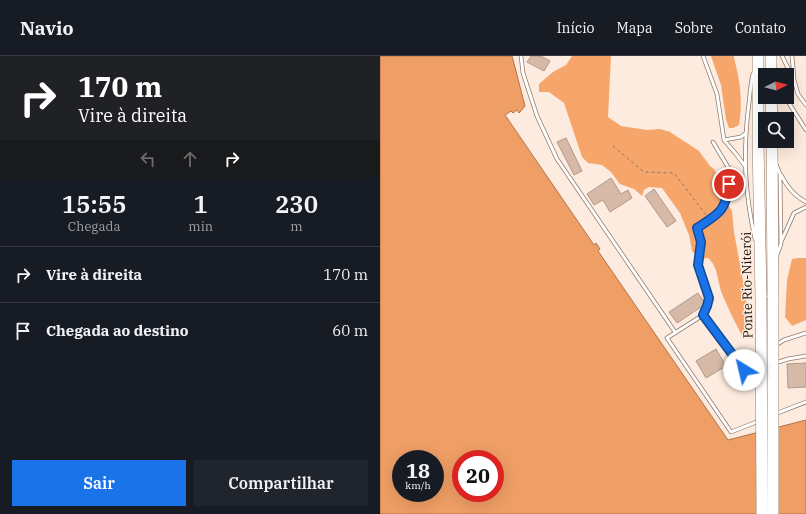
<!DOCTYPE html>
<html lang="pt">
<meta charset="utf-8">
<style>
body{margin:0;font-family:"IBM Plex Serif",serif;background:#20242c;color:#f1f3f6;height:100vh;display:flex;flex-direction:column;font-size:15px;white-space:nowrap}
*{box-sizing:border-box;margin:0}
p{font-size:13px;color:#9ea1a6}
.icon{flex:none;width:22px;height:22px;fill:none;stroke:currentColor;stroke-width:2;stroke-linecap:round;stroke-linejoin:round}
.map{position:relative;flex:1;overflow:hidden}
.panel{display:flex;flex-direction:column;background:#171b24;width:380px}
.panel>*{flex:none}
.banner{background:#202124;color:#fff;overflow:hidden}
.needle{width:26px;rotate:84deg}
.fabs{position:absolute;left:378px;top:12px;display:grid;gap:8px}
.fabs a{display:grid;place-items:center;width:36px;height:36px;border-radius:0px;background:#171b24;box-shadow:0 4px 16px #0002;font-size:20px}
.speed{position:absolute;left:12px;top:394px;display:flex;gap:8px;font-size:20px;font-weight:700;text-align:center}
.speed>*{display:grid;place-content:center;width:52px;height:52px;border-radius:50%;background:#171b24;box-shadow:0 4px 16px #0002;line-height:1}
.speed small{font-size:10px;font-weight:400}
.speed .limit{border:6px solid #d22;background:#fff;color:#111}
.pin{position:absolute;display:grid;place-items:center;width:34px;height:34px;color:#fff;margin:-17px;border:2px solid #fff;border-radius:50%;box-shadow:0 1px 4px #0007}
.me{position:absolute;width:44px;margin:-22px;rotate:324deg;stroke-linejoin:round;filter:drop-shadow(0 0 3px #0008)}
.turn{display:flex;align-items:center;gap:14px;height:84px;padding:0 12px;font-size:18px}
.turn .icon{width:52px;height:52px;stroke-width:2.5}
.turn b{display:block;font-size:28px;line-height:34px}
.lanes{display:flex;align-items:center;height:38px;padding:0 12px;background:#0003;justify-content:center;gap:20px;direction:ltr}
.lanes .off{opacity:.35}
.eta{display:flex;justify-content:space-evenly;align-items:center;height:68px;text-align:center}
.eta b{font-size:24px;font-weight:600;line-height:28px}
.primary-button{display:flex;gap:8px;margin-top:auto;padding:8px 12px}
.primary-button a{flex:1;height:46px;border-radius:0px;background:#1a73e8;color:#fff;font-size:16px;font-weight:600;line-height:46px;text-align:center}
.primary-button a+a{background:#20242c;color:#f1f3f6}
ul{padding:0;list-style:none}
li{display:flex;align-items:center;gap:12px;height:56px;padding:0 12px;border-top:1px solid #363941}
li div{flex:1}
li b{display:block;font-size:15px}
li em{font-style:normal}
header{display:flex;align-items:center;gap:24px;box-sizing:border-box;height:56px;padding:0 20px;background:#171b24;border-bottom:1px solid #363941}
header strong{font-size:19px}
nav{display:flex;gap:22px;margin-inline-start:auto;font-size:14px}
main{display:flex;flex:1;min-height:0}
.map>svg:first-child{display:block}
</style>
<header>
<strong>Navio</strong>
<nav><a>Início</a><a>Mapa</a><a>Sobre</a><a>Contato</a></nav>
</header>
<main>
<section class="panel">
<div class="banner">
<div class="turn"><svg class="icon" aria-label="right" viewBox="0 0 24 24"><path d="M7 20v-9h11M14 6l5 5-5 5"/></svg><div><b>170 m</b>Vire à direita</div></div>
<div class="lanes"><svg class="icon off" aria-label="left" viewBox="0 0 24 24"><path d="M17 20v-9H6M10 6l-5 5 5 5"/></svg><svg class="icon off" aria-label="ahead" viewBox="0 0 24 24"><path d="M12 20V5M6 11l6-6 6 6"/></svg><svg class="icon" aria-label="right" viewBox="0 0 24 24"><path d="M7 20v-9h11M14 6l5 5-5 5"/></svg></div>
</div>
<div class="eta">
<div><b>15:55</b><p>Chegada</p></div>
<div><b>1</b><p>min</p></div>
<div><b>230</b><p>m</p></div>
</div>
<ul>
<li><svg class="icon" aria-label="right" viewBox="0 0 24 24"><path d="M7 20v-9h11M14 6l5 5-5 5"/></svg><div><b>Vire à direita</b></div><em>170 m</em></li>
<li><svg class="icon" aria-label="arrive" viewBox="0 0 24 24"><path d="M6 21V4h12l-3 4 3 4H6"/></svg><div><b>Chegada ao destino</b></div><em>60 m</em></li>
</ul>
<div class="primary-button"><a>Sair</a><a>Compartilhar</a></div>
</section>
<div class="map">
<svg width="426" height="458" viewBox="0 0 426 458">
<rect width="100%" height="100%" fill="#fdebdf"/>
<path fill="#f6a56b" d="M 192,0 L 231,0 L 228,61 L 241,70 L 267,74 L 280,73 L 290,76 L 319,95 L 330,110 L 334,113 L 340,123 L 341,135 L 352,155 L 354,176 L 366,241 L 368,280 L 364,283 C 356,269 349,254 343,240 C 337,227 339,211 328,202 L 320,203 L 312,195 L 309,179 L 300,157 L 282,132 L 269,131 L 264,134 L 262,140 L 254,133 L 240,128 L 231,116 L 222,109 L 208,107 L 202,101 L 184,47 L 169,36 L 159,36 L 159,28 L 173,16 L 186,9 Z
M 331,0 L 354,0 L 354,2 C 360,24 363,45 359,69 L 353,72 L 349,72 L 346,63 L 341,29 Z
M 418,202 L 426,202 L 426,264 L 412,270 L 405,261 L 407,224 L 412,203 Z"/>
<path fill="#ef9e65" stroke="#af744a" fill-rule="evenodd" d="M 0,0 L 132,0 L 145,50 L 139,57 L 137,54 L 133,57 L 131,55 L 125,59 L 214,189 L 216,187 L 220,193 L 218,195 L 348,384 L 426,364 L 426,458 L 0,458 ZM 21,403 L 55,403 L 55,437 L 21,437 ZM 81,403 L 115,403 L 115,437 L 81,437 Z"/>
<path fill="#d6baa7" stroke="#b59987" d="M 151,0 L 161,0 L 170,5 L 164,15 L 147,6 Z
M 186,82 L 202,115 L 194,119 L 177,86 Z
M 231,122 L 241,138 L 248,134 L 252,142 L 230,156 L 223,144 L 214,149 L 207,138 Z
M 274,133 L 296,165 L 287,171 L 265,140 Z
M 318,237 L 325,247 L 324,249 L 297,267 L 289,256 Z
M 336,293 L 346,310 L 326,322 L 316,305 Z
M 426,307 L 426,331 L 408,332 L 407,308 Z"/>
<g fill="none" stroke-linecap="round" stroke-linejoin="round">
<defs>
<path id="service" d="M 141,0 L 143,17 L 157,60 L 177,103 L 295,276
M 323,0 L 337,38 L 344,84 L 356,98 L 365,110
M 402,0 L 414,24 L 418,38 L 426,49
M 412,0 L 414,22
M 373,18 C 370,30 370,42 368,55 C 363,102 365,137 375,183
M 405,41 L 426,74
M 344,84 L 361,81 L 366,77
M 333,86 L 351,116 L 347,141 L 340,157 L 317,173 L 321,186 L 318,209 L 329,242 L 327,250 L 323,259 L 363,314 L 370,315 L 408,303 L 426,300
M 396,108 L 400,118 L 401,188 L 397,199
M 401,119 C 407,131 414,140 426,146
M 401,186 L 414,157 L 426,151
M 323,259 L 287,282 L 351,376 L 379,365
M 396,289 L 404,284 L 426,277
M 395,358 L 426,346"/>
<path id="motorway" d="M 378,0 L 378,84 L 381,241
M 391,41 L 392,63
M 392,85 L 393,241"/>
</defs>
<use href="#service" stroke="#937967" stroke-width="4.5"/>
<use href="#motorway" stroke="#937967" stroke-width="12"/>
<path stroke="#877970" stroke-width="1" stroke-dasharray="3 3" stroke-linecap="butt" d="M 233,90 L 264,116 L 294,117 L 327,160"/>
<use href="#service" stroke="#fff" stroke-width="3"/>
<use href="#motorway" stroke="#fff" stroke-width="11"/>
<defs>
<path id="motorway-bridge" d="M 391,0 L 391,19
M 381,241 L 382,458
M 393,458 L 393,241"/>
</defs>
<use href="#motorway-bridge" stroke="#937967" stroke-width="12" stroke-linecap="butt"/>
<use href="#motorway-bridge" stroke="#fff" stroke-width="11"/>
</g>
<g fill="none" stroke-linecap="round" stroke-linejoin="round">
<defs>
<path id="route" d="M 349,128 C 345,157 339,157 317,172 L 321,186 L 318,209 L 329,242 L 327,250 L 323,259 L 364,314"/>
</defs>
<use href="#route" stroke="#114b97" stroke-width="10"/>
<use href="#route" stroke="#1a73e8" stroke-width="7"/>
</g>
<g text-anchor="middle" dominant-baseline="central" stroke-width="3" stroke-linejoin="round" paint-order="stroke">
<g font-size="13" fill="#1b120b" stroke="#fdebdf">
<text transform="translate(367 229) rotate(-91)">Ponte Rio-Niterói</text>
</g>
</g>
</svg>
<div class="fabs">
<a><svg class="needle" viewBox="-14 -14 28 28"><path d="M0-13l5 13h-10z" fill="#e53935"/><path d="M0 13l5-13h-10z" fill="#9ea1a6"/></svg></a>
<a><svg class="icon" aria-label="search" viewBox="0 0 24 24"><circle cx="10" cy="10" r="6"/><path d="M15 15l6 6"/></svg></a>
</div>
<div class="speed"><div>18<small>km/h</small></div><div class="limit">20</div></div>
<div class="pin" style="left:349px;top:128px;background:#d93025"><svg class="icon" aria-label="arrive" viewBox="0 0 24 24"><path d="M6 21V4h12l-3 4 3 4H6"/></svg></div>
<svg class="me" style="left:364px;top:314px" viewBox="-20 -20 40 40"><circle r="19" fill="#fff"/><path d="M0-13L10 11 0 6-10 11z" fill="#1a73e8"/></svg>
</div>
</main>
